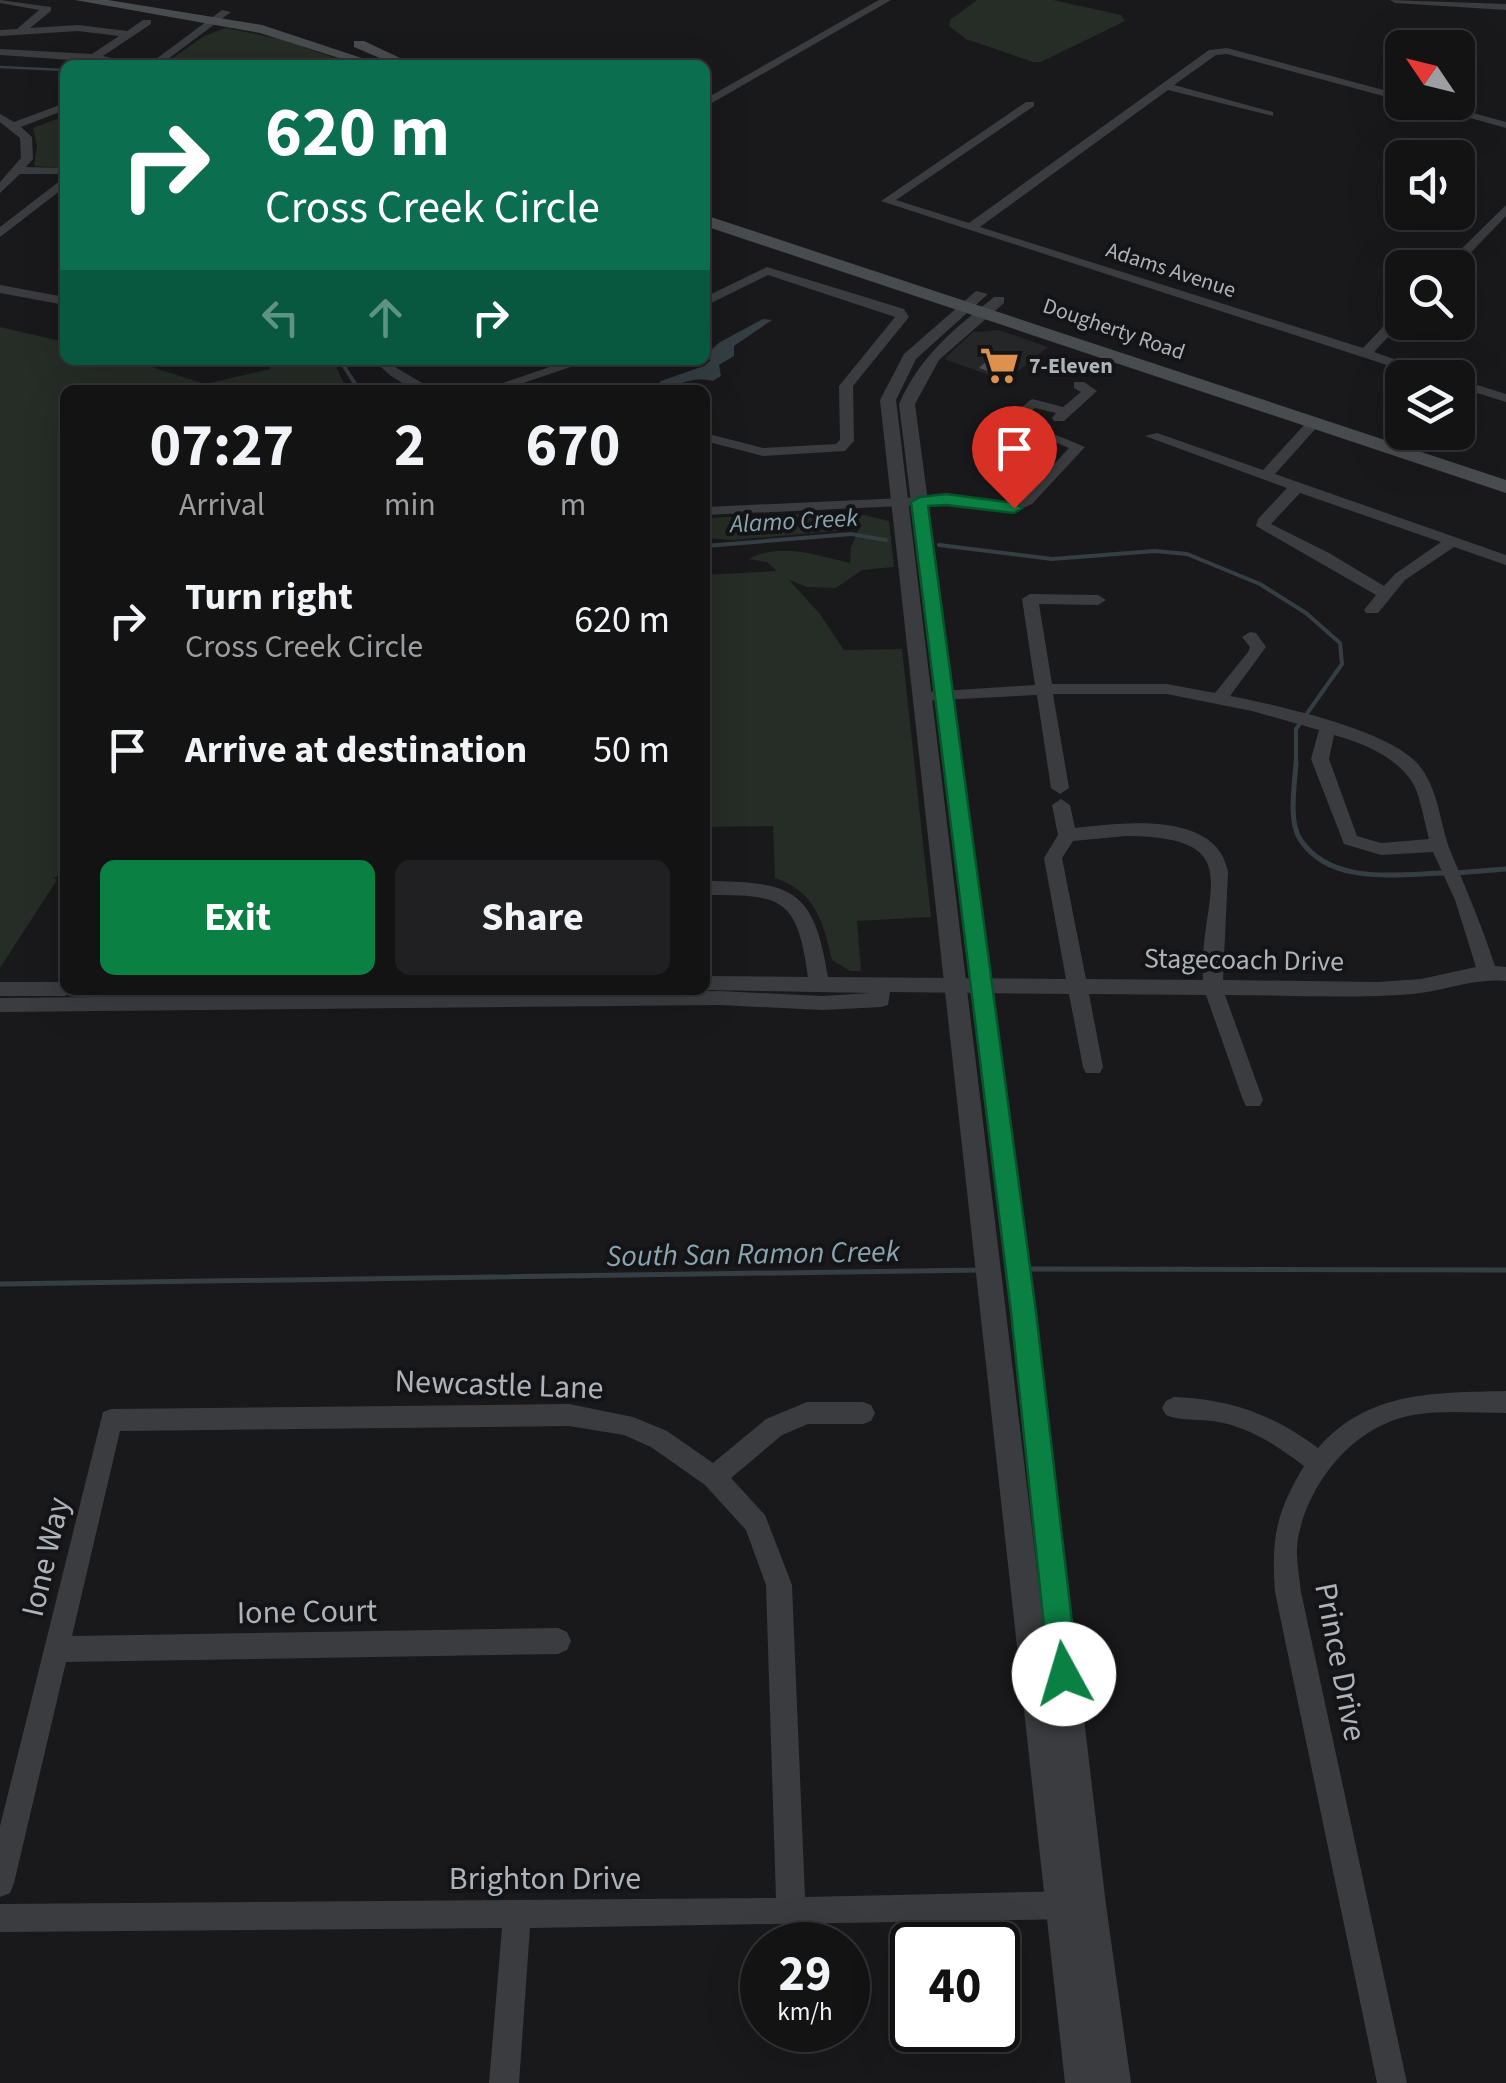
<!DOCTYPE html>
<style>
body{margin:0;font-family:"Source Sans 3",sans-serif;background:#202022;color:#f1f3f6;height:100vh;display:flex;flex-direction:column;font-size:38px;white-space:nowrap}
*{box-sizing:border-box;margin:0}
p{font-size:32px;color:#9d9ea0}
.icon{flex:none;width:55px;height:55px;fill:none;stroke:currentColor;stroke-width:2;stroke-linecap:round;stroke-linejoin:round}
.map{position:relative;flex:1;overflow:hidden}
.panel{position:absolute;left:60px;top:385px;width:650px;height:610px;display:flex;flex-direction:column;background:#131314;border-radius:15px;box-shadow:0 10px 40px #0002,0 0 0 2px #323234}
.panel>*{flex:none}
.guide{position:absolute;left:60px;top:60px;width:650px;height:305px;border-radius:15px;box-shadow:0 10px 40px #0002,0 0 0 2px #323234;background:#0b6e4f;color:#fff;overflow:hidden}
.needle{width:65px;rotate:305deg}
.controls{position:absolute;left:1385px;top:30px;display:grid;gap:20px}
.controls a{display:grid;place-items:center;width:90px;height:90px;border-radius:15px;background:#131314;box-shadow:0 10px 40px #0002,0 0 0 2px #323234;font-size:50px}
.speed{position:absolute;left:740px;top:1922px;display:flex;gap:20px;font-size:50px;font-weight:700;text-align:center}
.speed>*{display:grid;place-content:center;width:130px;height:130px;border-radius:50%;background:#131314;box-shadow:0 10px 40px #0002,0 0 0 2px #323234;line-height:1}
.speed small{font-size:25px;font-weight:400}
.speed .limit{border:5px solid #111;border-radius:15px;background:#fff;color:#111}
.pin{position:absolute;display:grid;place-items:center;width:85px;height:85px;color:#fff;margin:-102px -42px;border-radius:50% 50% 50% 0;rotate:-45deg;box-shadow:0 0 10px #0007}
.pin .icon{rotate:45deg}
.me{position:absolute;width:110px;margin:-55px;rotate:354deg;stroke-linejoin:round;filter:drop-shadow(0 0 8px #0008)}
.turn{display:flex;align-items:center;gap:35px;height:210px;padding:0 40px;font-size:45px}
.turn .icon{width:130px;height:130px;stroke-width:2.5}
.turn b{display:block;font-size:70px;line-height:85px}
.lanes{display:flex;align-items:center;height:95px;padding:0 40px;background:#0003;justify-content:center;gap:50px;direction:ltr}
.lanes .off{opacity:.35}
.eta{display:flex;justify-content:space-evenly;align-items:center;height:170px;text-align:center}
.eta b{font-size:60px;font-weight:700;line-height:70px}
.cta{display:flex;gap:20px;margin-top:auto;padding:20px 40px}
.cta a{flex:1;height:115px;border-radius:15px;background:#0b8043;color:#fff;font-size:40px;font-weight:700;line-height:115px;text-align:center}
.cta a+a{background:#202022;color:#f1f3f6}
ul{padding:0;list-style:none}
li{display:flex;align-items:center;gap:30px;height:130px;padding:0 40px}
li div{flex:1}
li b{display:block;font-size:38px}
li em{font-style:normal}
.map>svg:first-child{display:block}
</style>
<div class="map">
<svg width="1506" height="2083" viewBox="0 0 1506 2083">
<rect width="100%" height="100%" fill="#19191b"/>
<path fill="#252628" d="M 999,330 L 1048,347 L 1006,381 L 944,359 L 973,332 Z"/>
<path fill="#262c26" d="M 977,0 L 1053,0 L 1121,15 L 1125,21 L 1041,62 L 1033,62 L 966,39 L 949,26 L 950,20 Z
M 226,28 L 280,39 L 355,65 L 163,65 L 204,36 Z
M 65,116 L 65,168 L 34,166 L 37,146 L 33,128 Z
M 0,327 L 65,342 L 65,360 L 130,360 L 205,384 L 270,369 L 271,360 L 333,360 L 347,390 L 65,390 L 65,872 L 54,878 L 57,880 L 0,968 Z
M 852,512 L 889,521 L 894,567 L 862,570 L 836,588 L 807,587 L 789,580 L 820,614 L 844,650 L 902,649 L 931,917 L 857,921 L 861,971 L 850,971 L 832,960 C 823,922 816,892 775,878 L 773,826 L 705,827 L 705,575 L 777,571 L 767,562 L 749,559 C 780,542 817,555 850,563 L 851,547 L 859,529 L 733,540 L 705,538 L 705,518 Z"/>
<path fill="#343e43" d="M 763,319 L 772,320 L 734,346 L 734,356 L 719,365 L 721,376 L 713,381 C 683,375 679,390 653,390 L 661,381 L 704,366 L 710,361 L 709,352 L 720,342 Z"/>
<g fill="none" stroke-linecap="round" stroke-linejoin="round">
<path stroke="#343e43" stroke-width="2.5" d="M 0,67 L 65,70"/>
<path stroke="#343e43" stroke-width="4" d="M 340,360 L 359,390
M 939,545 L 1052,559 L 1155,551 L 1187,554 L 1260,584 L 1306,613 L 1340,643 L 1342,664 L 1296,729 L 1296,764
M 705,546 L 851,534 L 886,540"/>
<path stroke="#343e43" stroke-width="5" d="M 1296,762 C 1295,783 1288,821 1300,839 C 1330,886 1398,874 1445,873
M 1456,873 L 1506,869
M 1028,1269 L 1506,1270
M 0,1284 L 982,1270"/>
</g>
<path fill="#4b4d50" d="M 993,355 L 1019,364 L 1005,377 L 979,368 Z"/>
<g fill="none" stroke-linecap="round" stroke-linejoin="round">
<path fill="#3b3c3f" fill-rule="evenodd" d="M 0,0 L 51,7 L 51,11 L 30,28 L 78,25 L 127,31 L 143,20 L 151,20 L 151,24 L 103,56 L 143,65 L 0,55 L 0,49 L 92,54 L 119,36 L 78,31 L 0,36 L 0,30 L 17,29 L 39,10 L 0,3 Z
M 879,0 L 891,0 L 705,107 L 705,99 Z
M 1390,0 L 1506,4 L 1506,10 L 1395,3 Z
M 222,10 L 231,12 L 160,65 L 148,65 Z
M 1227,48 L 1402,95 L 1402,101 L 1227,54 L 1216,55 L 1174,85 L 1273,112 L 1273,116 L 1168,90 L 980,227 L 1363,348 L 1397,312 L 1402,311 L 1402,322 L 1374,352 L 1448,378 L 1427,378 L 881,201 L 1026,102 L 1034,102 L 1034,106 L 896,200 L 969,223 L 1209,50 Z
M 1413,102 L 1433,102 L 1506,122 L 1506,128 Z
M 65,103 L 65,110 L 21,127 L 32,137 L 33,159 L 26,167 L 65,168 L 65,174 L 20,174 L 0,193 L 0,182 L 21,158 L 20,138 L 0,122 L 0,114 L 14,122 Z
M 65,177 L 65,187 L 0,237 L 0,227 Z
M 1506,205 L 1506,216 L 1456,268 L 1442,268 Z
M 767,267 L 904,309 L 909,317 L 853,386 L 854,441 L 845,451 L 763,456 L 705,441 L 705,433 L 763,448 L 836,444 L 840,440 L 839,386 L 895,317 L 768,275 L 705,306 L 705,297 Z
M 0,285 L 65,297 L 65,305 L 0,293 Z
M 375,360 L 389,360 L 395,367 L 434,390 C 410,390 390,379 375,360 Z
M 570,360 L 591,360 L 503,390 L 482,390 Z
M 1458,379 L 1506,394 L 1506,402 L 1458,387 Z
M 1074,382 L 1084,382 L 1097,391 L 1064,421 L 1054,421 L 1052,418 L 1056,413 L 1035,408 L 1020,420 L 1085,447 L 1032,504 L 1014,512 L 946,504 L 705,515 L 705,507 L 946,496 L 1012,503 L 1022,498 L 1069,448 L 1003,421 L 1032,399 L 1063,407 L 1081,392 L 1074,388 Z
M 1307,422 L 1319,425 L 1275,474 L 1506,555 L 1506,565 L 1454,547 L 1405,580 L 1378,613 L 1366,613 L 1364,610 L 1376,595 L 1256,526 L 1258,519 L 1287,488 L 1145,436 L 1157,433 L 1263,470 ZM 1300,493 L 1441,542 L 1395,574 L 1384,586 L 1329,553 L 1271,524 Z
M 1030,594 L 1098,595 L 1106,600 L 1098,605 L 1039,604 L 1052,684 L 1167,684 L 1215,693 L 1248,652 L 1250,647 L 1242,637 L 1250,632 L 1256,633 L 1266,647 L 1230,696 C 1277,705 1387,729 1418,764 C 1439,789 1439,821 1450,850 C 1466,889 1482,926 1495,966 L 1506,967 L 1506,981 C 1473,978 1445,991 1413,994 C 1351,999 1288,995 1225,995 L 1263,1100 L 1260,1106 L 1246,1106 L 1243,1100 L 1206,995 L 1089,994 L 1103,1067 L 1100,1073 L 1086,1073 L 1083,1067 L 1069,994 L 890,992 L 888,1005 L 881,1007 L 822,1010 L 720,1005 L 0,1012 L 0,998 L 720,991 L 822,996 L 870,993 L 704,990 L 705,976 L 808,977 C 797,896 782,895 705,895 L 705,881 C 790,882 814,887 828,977 L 1066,979 L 1044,858 L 1058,835 L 1052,805 L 1061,799 L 1070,805 L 1075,828 C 1121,823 1217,810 1228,872 L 1223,980 L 1378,982 L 1421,979 L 1476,967 L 1455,900 L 1433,852 L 1381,855 L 1344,844 L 1311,759 L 1319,730 L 1252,711 L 1167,694 L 1053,694 L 1069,788 L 1060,794 L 1051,788 L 1037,695 L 921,701 L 921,693 L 927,692 L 1035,685 L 1022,599 ZM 1334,735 C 1364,743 1406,761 1417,792 C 1422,807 1425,824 1429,839 L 1381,843 L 1357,836 L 1329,759 ZM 1126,836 C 1254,837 1198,894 1203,980 L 1086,979 L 1062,858 L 1073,841 Z
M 0,982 L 65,982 L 65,990 L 74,990 L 65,996 L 0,996 Z
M 1506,1391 L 1506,1413 C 1475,1413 1443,1410 1413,1415 C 1355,1425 1309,1481 1298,1538 C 1295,1556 1299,1574 1301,1592 L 1407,2083 L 1377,2083 L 1275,1592 C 1271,1538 1276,1513 1304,1466 C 1276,1445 1248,1426 1213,1421 C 1197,1419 1180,1421 1166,1415 L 1162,1408 L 1166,1401 L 1174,1397 C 1229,1399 1273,1414 1318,1448 C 1369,1390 1435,1393 1506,1391 Z
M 807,1402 L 863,1402 L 871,1405 L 875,1413 L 871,1421 L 863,1424 L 808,1424 L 782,1435 L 731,1478 L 765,1515 L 792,1585 L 805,1897 L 1073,1891 L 1083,1895 L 1087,1905 L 1083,1915 L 1073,1919 L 530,1928 L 519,2083 L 489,2083 L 502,1928 L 0,1932 L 0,1904 L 776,1898 L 766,1585 L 746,1530 L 705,1485 L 651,1447 L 624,1435 L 569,1426 L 120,1431 L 72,1636 L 558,1628 L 567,1632 L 571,1641 L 567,1650 L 558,1654 L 66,1662 L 14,1883 L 10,1893 L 0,1897 L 0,1826 L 103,1412 L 111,1409 L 569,1404 L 633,1417 L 667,1431 L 713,1463 L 766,1419 Z"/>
<path fill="#3b3c3f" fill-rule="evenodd" d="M 976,291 L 988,294 L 916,359 L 896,400 L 1047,1653 L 1010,1312 L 899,404 C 920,356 954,329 994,297 L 1004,297 L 1004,303 L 939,360 L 915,404 L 1036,1312 L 1106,1905 L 1131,2083 L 1065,2083 L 880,400 L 904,354 Z"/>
<path fill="#494c4f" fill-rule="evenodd" d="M 75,0 L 108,0 L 262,25 L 383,65 L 361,65 L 260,33 Z
M 354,41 L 364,41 L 415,65 L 396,65 L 354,47 Z
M 705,215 L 1506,480 L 1506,493 L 705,226 Z"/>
</g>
<path fill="#0b8043" stroke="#07532c" stroke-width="2.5" d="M 946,494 L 1014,503 L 1022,508 L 1014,513 L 946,505 L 928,506 L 1036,1312 L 1078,1674 L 1074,1684 L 1064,1689 L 1053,1684 L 1049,1674 L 1011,1312 L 911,502 L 920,497 Z"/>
<defs>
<symbol id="supermarket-bare" viewBox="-9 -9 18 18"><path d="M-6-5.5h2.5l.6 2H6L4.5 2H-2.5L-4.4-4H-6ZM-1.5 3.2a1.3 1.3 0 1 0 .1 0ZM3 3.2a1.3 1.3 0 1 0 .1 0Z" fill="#de914e" stroke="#141416" stroke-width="2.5" paint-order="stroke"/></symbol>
</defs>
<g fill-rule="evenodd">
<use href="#supermarket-bare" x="972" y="338" width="55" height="55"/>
</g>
<g text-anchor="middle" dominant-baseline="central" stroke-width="8" stroke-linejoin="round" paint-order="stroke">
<g font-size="22" fill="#adb3b9" stroke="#141416">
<text transform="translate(1171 270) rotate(18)">Adams Avenue</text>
<text transform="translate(1114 329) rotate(19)">Dougherty Road</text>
</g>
<g font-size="22" font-weight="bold" fill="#adb3b9" stroke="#141416" text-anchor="start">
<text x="1029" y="366">7-Eleven</text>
</g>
<g font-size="25" font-style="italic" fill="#88a5b0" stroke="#141416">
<text transform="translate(794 521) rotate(-3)">Alamo Creek</text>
</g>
<g font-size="28" fill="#adb3b9" stroke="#141416">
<text transform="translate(1244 960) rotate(1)">Stagecoach Drive</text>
</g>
<g font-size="30" font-style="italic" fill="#88a5b0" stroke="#141416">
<text transform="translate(753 1254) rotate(-1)">South San Ramon Creek</text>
</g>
<g font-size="32" fill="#adb3b9" stroke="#141416">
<text transform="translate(499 1385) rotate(2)">Newcastle Lane</text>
<text transform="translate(46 1557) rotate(-77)">Ione Way</text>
<text transform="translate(307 1612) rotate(-1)">Ione Court</text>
<text transform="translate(1340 1662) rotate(79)">Prince Drive</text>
<text x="545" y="1879">Brighton Drive</text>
</g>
</g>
</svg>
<div class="controls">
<a><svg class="needle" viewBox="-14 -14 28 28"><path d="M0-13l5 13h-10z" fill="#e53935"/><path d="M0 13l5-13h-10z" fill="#9d9ea0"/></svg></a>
<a><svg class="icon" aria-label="sound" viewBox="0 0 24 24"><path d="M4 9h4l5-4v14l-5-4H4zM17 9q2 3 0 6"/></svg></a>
<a><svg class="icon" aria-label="search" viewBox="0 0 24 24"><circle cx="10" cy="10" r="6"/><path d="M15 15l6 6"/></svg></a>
<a><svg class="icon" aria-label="layers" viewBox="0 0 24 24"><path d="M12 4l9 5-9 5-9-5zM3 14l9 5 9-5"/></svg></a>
</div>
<div class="speed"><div>29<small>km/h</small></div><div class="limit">40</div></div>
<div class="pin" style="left:1014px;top:508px;background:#d93025"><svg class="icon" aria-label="arrive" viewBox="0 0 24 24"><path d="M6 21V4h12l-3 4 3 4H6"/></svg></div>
<svg class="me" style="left:1064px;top:1674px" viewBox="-20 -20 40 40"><circle r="19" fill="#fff"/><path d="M0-13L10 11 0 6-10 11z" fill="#0b8043"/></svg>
<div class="guide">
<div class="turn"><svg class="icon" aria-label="right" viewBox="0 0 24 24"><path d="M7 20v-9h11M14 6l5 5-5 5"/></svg><div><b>620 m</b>Cross Creek Circle</div></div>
<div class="lanes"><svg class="icon off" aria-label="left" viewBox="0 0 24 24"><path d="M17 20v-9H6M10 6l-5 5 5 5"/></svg><svg class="icon off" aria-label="ahead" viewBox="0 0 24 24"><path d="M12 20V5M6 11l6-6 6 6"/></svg><svg class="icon" aria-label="right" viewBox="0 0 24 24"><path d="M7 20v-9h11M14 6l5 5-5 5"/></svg></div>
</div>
<section class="panel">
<div class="eta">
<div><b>07:27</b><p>Arrival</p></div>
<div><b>2</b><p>min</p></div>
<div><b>670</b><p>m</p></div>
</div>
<ul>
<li><svg class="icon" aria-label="right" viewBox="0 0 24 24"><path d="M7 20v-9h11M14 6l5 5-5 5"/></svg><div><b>Turn right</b><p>Cross Creek Circle</p></div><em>620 m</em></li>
<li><svg class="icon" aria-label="arrive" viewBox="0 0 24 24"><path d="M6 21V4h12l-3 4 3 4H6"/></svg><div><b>Arrive at destination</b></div><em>50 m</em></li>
</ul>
<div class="cta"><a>Exit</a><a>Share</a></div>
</section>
</div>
